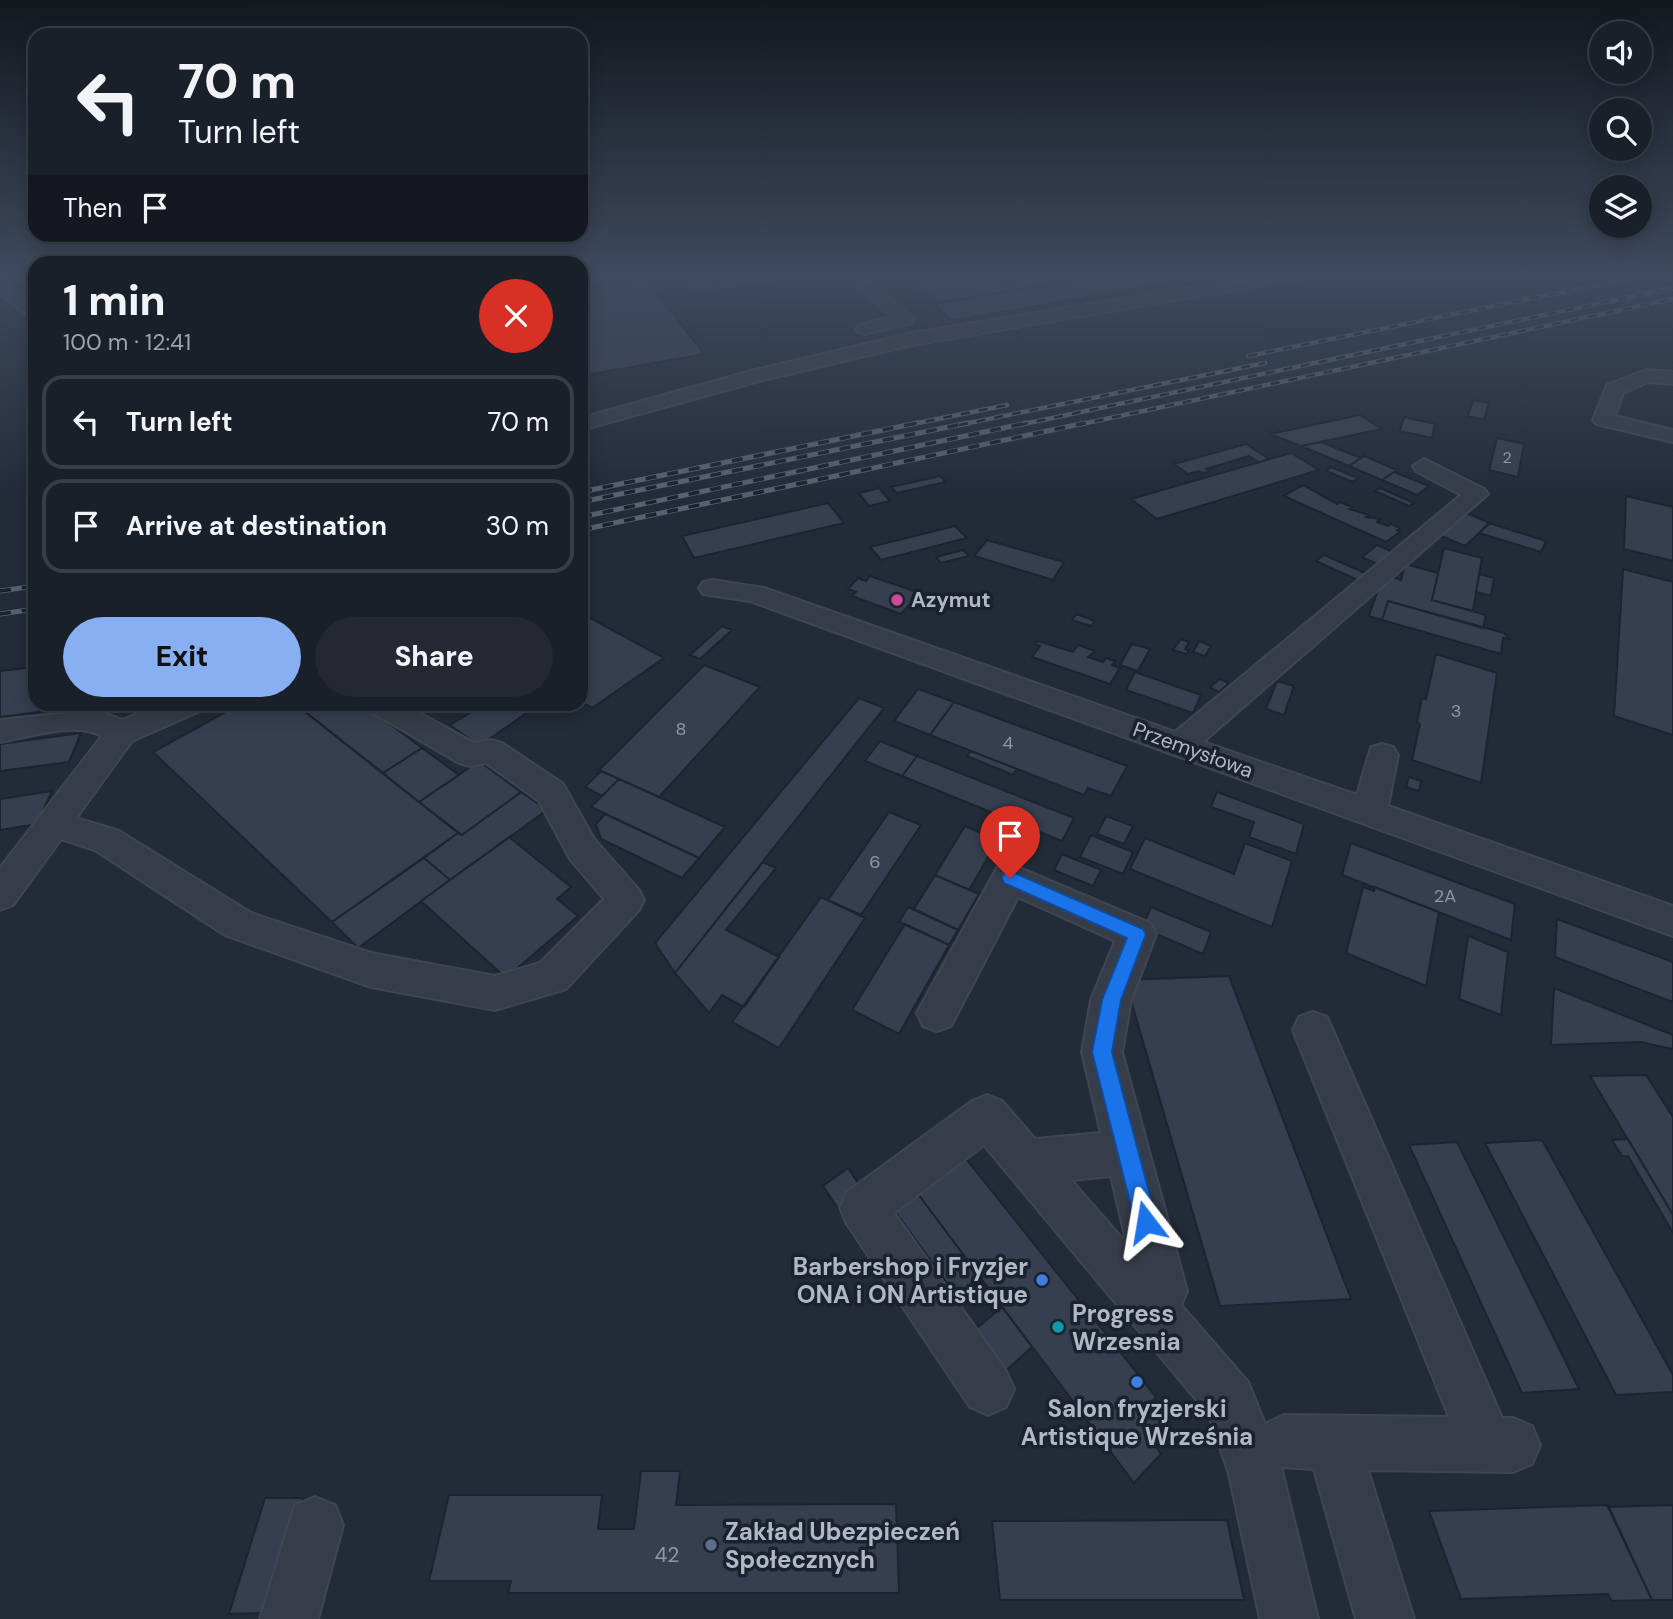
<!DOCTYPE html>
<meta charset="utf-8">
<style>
body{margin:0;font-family:"DM Sans",sans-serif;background:#232832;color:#f1f3f6;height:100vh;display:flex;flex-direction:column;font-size:26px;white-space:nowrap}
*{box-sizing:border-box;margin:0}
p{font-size:23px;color:#9fa3a8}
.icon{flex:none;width:38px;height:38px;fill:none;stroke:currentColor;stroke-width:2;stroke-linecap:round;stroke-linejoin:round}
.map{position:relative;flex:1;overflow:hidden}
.details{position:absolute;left:28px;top:256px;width:560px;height:455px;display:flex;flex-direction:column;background:#1a202a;border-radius:21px;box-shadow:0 4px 18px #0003,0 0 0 2px #383e47}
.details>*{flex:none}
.banner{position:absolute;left:28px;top:28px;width:560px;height:214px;border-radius:21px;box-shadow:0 4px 18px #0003,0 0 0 2px #383e47;background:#1a202a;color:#f1f3f6;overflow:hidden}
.controls{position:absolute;left:1589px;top:21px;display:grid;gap:14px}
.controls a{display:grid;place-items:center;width:63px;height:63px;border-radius:50%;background:#1a202a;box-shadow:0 4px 18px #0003,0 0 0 2px #383e47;font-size:35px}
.pin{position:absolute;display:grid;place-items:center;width:60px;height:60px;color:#fff;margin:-72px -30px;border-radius:50% 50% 50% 0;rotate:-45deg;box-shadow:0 0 7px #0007}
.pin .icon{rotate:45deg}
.me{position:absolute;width:77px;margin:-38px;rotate:346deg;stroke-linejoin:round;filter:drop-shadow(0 0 5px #0008)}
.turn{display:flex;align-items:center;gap:24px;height:147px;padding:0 35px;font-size:32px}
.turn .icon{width:91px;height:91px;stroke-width:2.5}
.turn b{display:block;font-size:49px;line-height:60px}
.then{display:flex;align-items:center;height:66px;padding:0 35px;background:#0003;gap:14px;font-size:26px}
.round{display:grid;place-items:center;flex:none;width:74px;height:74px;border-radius:37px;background:#232832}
.head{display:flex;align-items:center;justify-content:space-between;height:119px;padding:0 35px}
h1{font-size:42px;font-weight:800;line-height:52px}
.button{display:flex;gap:14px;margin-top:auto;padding:14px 35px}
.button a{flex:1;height:80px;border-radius:42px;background:#88aff2;color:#111;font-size:28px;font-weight:800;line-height:80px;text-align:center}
.button a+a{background:#232832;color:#f1f3f6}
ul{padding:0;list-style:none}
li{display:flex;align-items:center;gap:21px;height:94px;margin:0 14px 10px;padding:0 21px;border:4px solid #383e47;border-radius:21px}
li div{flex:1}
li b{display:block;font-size:26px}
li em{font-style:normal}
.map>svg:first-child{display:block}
</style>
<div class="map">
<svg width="1673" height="1619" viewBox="0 0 1673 1619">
<rect width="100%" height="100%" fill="#222b38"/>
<path fill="#353f4f" stroke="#1d242f" stroke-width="2" d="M 581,274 L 677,274 L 581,288 Z
M 678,274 L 707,274 L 721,290 L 694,294 Z
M 707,274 L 828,274 L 722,290 Z
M 936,274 L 958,274 L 912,282 L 907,278 Z
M 958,274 L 993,274 L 1017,290 L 940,303 L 912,282 Z
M 993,274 L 1113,274 L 1017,290 Z
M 1113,274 L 1199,274 L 1204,276 L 953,321 L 933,304 Z
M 645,278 L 704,354 L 581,376 L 581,288 Z
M 1473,400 L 1489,403 L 1484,420 L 1468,416 Z
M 1360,415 L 1382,429 L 1301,446 L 1270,434 Z
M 1404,417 L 1435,424 L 1432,438 L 1400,431 Z
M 1497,438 L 1524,444 L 1518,477 L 1489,470 Z
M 1321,442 L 1361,458 L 1349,466 L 1301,446 Z
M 1246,444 L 1269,459 L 1259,462 L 1249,456 L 1206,469 L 1210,472 L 1203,473 L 1199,471 L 1188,474 L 1174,464 Z
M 1291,453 L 1319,470 L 1157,519 L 1131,499 Z
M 1364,456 L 1397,470 L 1382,480 L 1349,466 Z
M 1331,467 L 1358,478 L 1353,482 L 1326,471 Z
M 1394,472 L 1429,486 L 1417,495 L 1382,480 Z
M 940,476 L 946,482 L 897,493 L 891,487 Z
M 1303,485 L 1337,504 L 1340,502 L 1352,507 L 1349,509 L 1369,515 L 1366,517 L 1380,519 L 1377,522 L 1388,526 L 1391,524 L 1400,528 L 1397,530 L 1400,532 L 1386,542 L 1284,496 Z
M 879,488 L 890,501 L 869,506 L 859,493 Z
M 1380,488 L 1414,503 L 1409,506 L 1375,491 Z
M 1626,496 L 1673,507 L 1673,561 L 1624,549 Z
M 828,503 L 844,523 L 694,558 L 682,536 Z
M 1466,513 L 1490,523 L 1465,546 L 1439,535 Z
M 1489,523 L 1546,541 L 1541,552 L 1479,533 Z
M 955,526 L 967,538 L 881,560 L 870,547 Z
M 987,540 L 1064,562 L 1053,580 L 974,556 Z
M 1377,545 L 1398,554 L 1383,567 L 1362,557 Z
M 1444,548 L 1482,558 L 1473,611 L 1432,600 Z
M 963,550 L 969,556 L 941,563 L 936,557 Z
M 1324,555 L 1372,576 L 1364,583 L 1316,561 Z
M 1405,564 L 1438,573 L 1432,600 L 1486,615 L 1483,628 L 1388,601 L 1382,620 L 1369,616 L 1378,590 L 1393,577 L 1401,580 Z
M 1623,569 L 1673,582 L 1673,735 L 1614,716 Z
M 1479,574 L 1494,578 L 1491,596 L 1476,592 Z
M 870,576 L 920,593 L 901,614 L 852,596 L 856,592 L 848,589 L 858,578 L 866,581 Z
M 1388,601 L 1504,633 L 1510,639 L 1503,638 L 1501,654 L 1382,620 Z
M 1076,614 L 1095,621 L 1091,626 L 1072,620 Z
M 583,615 L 590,619 L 594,617 L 592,619 L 664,658 L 592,708 L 581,702 Z
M 722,626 L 732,630 L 700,659 L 690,655 Z
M 1181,639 L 1189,642 L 1185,649 L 1189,650 L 1187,654 L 1173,650 Z
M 1038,641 L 1073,652 L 1078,645 L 1095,651 L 1088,657 L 1103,662 L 1106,658 L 1115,661 L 1112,665 L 1120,668 L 1110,684 L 1032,657 L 1040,646 L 1035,644 Z
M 1199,641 L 1211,646 L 1205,656 L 1193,652 Z
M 1132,644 L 1150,649 L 1138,671 L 1120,665 Z
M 1436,654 L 1497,673 L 1481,783 L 1412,760 L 1420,724 L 1417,722 L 1422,698 L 1426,699 Z
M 704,665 L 760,687 L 659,797 L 599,770 Z
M 35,667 L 35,704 L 42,704 L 38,712 L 0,717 L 0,671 Z
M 1135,672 L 1201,695 L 1193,713 L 1126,690 Z
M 1220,679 L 1229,683 L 1219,692 L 1210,687 Z
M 1277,681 L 1294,686 L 1284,715 L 1266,709 Z
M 918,689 L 954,702 L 930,735 L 894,721 Z
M 859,698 L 884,708 L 675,973 L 655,943 Z
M 954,702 L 1127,766 L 1111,796 L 1088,788 L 1084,795 L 930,735 Z
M 42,704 L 77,704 L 76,707 L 38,712 Z
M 240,704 L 295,704 L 458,833 L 332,922 L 153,752 Z
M 313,704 L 363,704 L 422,748 L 383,773 L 303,710 Z
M 485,704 L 514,704 L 528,712 L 479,746 L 450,725 Z
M 81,733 L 69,762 L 0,771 L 0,744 Z
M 880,741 L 917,756 L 902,776 L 865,761 Z
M 422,748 L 459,775 L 419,802 L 383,773 Z
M 971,751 L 1017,769 L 1013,775 L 967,756 Z
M 917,756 L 1074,818 L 1062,841 L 902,776 Z
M 479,761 L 521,792 L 462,835 L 419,802 Z
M 601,771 L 619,779 L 602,796 L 585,787 Z
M 1409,777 L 1421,781 L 1419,791 L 1406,787 Z
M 619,779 L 659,797 L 725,827 L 699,858 L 591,807 Z
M 52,791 L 37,824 L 0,830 L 0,799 Z
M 521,792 L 547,810 L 450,880 L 424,858 L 458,833 L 462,835 Z
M 1217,792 L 1304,824 L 1296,854 L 1249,837 L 1254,822 L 1211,807 Z
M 889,812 L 921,825 L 861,915 L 828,900 Z
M 605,814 L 699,858 L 682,878 L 601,839 L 596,824 Z
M 1106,816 L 1133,826 L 1124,844 L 1097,834 Z
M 965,826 L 998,840 L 969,890 L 935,875 Z
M 1091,835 L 1133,852 L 1123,874 L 1080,857 Z
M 509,837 L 571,887 L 557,899 L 578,916 L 506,978 L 421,901 Z
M 1145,838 L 1234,874 L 1245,843 L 1292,861 L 1272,927 L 1130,869 Z
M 1351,843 L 1515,904 L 1511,940 L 1342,875 Z
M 1062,854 L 1101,870 L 1093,886 L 1054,870 Z
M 424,858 L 450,880 L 358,948 L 332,922 Z
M 763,862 L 776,868 L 726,930 L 779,957 L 744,1007 L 722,995 L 709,1013 L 675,973 Z
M 935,875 L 979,894 L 958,930 L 914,909 Z
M 1363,887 L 1374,891 L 1375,887 L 1439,912 L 1426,986 L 1346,953 Z
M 821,897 L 865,918 L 779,1048 L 732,1022 Z
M 908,907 L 958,930 L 949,945 L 899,922 Z
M 1151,907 L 1211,932 L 1203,954 L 1142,928 Z
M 1557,919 L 1673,962 L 1673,1002 L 1555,957 Z
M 905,924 L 949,945 L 899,1034 L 852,1010 Z
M 1468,936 L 1508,952 L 1501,1015 L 1459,999 Z
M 1229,976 L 1351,1299 L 1220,1306 L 1125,980 Z
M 1554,988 L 1673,1035 L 1673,1049 L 1640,1042 L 1551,1045 Z
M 1646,1075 L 1673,1117 L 1673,1215 L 1590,1076 Z
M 1628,1139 L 1673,1215 L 1673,1233 L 1628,1156 L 1622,1156 L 1612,1140 Z
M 1542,1140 L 1673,1375 L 1673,1392 L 1616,1395 L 1485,1143 Z
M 1457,1142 L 1579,1389 L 1522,1393 L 1409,1145 Z
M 959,1150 L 1156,1397 L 1151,1402 L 1169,1428 L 1150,1439 L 1161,1454 L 1134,1483 L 912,1186 Z
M 848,1168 L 864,1192 L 839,1210 L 823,1186 Z
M 912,1186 L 981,1278 L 958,1298 L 889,1203 Z
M 1002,1307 L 1032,1347 L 1001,1375 L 971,1333 Z
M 641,1471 L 680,1471 L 676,1505 L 896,1504 L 899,1593 L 508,1593 L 511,1581 L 429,1581 L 449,1495 L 602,1495 L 598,1529 L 634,1529 Z
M 265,1498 L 303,1498 L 269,1613 L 229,1614 Z
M 1608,1505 L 1652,1600 L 1612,1601 L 1608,1594 L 1461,1599 L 1429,1511 Z
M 1673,1505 L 1673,1600 L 1652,1600 L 1608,1507 Z
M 1227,1520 L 1244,1600 L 1000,1600 L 992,1521 Z"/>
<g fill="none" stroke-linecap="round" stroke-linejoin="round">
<defs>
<path id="minor" d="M 858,274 L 911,315 L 914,319 L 911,323 L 865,334 L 859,333 L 856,329 L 859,325 L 892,317 L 852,282 L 850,279 Z
M 1273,274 L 1308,274 L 1300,279 L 912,345 L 763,380 L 581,430 L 581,418 L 751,371 L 912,333 Z
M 0,282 L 35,306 L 35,320 L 0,295 Z
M 1646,370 L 1673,372 L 1673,384 L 1648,382 L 1623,393 L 1615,416 L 1673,430 L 1673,442 L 1596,424 L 1593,420 L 1607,385 Z
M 1424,459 L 1484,489 L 1488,494 L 1203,742 L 1357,795 L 1371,747 L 1382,744 L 1393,747 L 1398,755 L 1388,806 L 1673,906 L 1673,936 L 750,601 L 703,594 L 699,588 L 703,582 L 712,580 L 764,588 L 1175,732 L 1461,495 L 1416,471 L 1413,466 Z
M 162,704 L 204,704 L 200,711 L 132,741 L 76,818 L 119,831 L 251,913 L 371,953 L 495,976 L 540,963 L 604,899 L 570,859 L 539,801 L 486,763 L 470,766 L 459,763 L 370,711 L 366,704 L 403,704 L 474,743 L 491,740 L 502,743 L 563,784 L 594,839 L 639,890 L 644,900 L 639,910 L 566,989 L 495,1010 L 371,987 L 225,935 L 95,850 L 61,839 L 13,905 L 0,910 L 0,868 L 102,736 C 75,721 29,737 0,742 L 0,720 L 97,710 L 122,720 Z
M 1010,864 L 1150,923 L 1156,934 L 1131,1000 L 1122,1052 L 1187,1291 L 1181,1305 L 1248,1382 L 1265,1424 L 1284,1415 L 1449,1417 L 1293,1030 L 1299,1017 L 1313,1012 L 1327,1017 L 1502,1418 L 1513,1418 L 1532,1426 L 1540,1445 L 1532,1464 L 1513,1472 L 1368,1470 L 1414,1619 L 1356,1619 L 1314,1469 L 1281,1467 L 1318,1619 L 1260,1619 L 1229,1474 L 1209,1415 L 984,1145 L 894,1213 L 1006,1371 L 1014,1389 L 1006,1407 L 988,1415 L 970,1407 L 847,1224 L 840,1208 L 847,1192 L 972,1101 L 987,1095 L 1002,1101 L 1035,1139 L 1101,1133 L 1082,1052 L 1091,1000 L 1115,941 L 1018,897 L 951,1026 L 937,1031 L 923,1026 L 917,1013 L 997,868 ZM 1111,1176 L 1127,1244 L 1071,1180 Z
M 315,1497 L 335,1505 L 343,1525 L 318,1619 L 260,1619 L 295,1505 Z"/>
</defs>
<use href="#minor" stroke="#3f4652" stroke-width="4"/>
<use href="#minor" fill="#363d48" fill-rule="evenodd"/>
<defs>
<path id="rail-far1" d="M 1248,356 L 1652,274
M 908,425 L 1007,405
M 959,425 L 1265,363
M 1019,425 L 1673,288
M 1077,425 L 1673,299"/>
<path id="rail" d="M 581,492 L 917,423
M 581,502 L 968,423
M 581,517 L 1027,423
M 581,530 L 1085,423
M 0,591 L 35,586
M 0,614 L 35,609"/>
</defs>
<use href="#rail-far1" stroke="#58616f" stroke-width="4.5"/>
<use href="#rail" stroke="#58616f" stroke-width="5"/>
<use href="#rail-far1" stroke="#1b222d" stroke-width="2.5" stroke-dasharray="9" stroke-linecap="butt"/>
<use href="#rail" stroke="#1b222d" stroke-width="3.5" stroke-dasharray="11" stroke-linecap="butt"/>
</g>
<linearGradient id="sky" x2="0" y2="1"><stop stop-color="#13181f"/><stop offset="0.55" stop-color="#3e4a5e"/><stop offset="1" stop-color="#3e4a5e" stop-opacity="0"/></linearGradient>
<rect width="1673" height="500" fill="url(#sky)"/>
<path fill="#1a73e8" stroke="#114b97" stroke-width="2" d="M 1010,871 L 1143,929 L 1146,934 L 1121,1000 L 1112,1052 L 1157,1222 L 1154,1230 L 1146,1233 L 1138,1230 L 1135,1222 L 1092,1052 L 1102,1000 L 1127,938 L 1004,883 L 1002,878 L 1004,873 Z"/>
<circle fill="#d1479c" stroke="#1b222d" stroke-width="2.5" cx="897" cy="600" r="7"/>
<g fill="#3f7fe0" stroke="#1b222d" stroke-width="2.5">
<circle cx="1042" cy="1280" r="7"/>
<circle cx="1137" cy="1382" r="7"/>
</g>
<circle fill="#0f9aa8" stroke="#1b222d" stroke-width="2.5" cx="1058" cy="1327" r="7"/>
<circle fill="#5c6f8a" stroke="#1b222d" stroke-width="2.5" cx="711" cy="1545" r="7"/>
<g text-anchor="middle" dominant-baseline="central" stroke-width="7" stroke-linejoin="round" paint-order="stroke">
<g font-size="16" fill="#9098a6">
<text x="1507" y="457">2</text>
</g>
<g font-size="18" fill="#9098a6">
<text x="1456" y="711">3</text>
<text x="681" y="729">8</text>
<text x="1008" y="743">4</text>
<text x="875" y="862">6</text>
<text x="1445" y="896">2A</text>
</g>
<g font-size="21" font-weight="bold" fill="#b1b8c5" stroke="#1b222d" text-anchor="start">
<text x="911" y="600">Azymut</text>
</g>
<g font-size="21" fill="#b1b8c5" stroke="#1b222d">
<text transform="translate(1193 750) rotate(20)">Przemysłowa</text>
</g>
<g font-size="21" fill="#9098a6">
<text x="667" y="1555">42</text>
</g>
<g font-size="24" font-weight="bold" fill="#b1b8c5" stroke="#1b222d" text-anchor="start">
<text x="1028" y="1266" text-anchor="end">Barbershop i Fryzjer<tspan x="1028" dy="28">ONA i ON Artistique</tspan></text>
<text x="1072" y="1313">Progress<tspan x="1072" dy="28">Wrzesnia</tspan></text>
<text x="1137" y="1408" text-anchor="middle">Salon fryzjerski<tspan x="1137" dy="28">Artistique Września</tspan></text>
<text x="725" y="1531">Zakład Ubezpieczeń<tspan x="725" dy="28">Społecznych</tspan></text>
</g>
</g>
</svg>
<div class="controls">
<a><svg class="icon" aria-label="sound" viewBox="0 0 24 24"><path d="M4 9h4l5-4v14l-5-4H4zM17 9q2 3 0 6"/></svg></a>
<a><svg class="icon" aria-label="search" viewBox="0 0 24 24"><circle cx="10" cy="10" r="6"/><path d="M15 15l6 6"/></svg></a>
<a><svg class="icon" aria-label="layers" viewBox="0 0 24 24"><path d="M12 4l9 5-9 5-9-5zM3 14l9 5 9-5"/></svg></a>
</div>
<div class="pin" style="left:1010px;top:878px;background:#d93025"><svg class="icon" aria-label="arrive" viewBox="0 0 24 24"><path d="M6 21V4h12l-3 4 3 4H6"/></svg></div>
<svg class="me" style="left:1146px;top:1222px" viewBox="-20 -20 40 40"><path d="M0-17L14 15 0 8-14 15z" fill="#1a73e8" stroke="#fff" stroke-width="4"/></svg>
<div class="banner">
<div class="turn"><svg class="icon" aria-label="left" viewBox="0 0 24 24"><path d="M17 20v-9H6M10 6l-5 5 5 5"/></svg><div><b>70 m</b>Turn left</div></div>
<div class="then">Then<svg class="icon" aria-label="arrive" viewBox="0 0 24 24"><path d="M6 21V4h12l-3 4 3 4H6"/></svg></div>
</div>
<section class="details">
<div class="head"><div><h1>1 min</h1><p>100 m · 12:41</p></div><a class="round" style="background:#d93025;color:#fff"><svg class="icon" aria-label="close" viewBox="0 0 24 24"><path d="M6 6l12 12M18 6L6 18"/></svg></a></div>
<ul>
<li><svg class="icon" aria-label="left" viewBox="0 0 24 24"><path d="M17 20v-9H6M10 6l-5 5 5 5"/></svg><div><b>Turn left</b></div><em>70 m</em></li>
<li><svg class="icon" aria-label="arrive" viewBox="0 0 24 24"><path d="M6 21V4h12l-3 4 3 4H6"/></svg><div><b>Arrive at destination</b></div><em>30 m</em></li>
</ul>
<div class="button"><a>Exit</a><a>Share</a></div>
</section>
</div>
